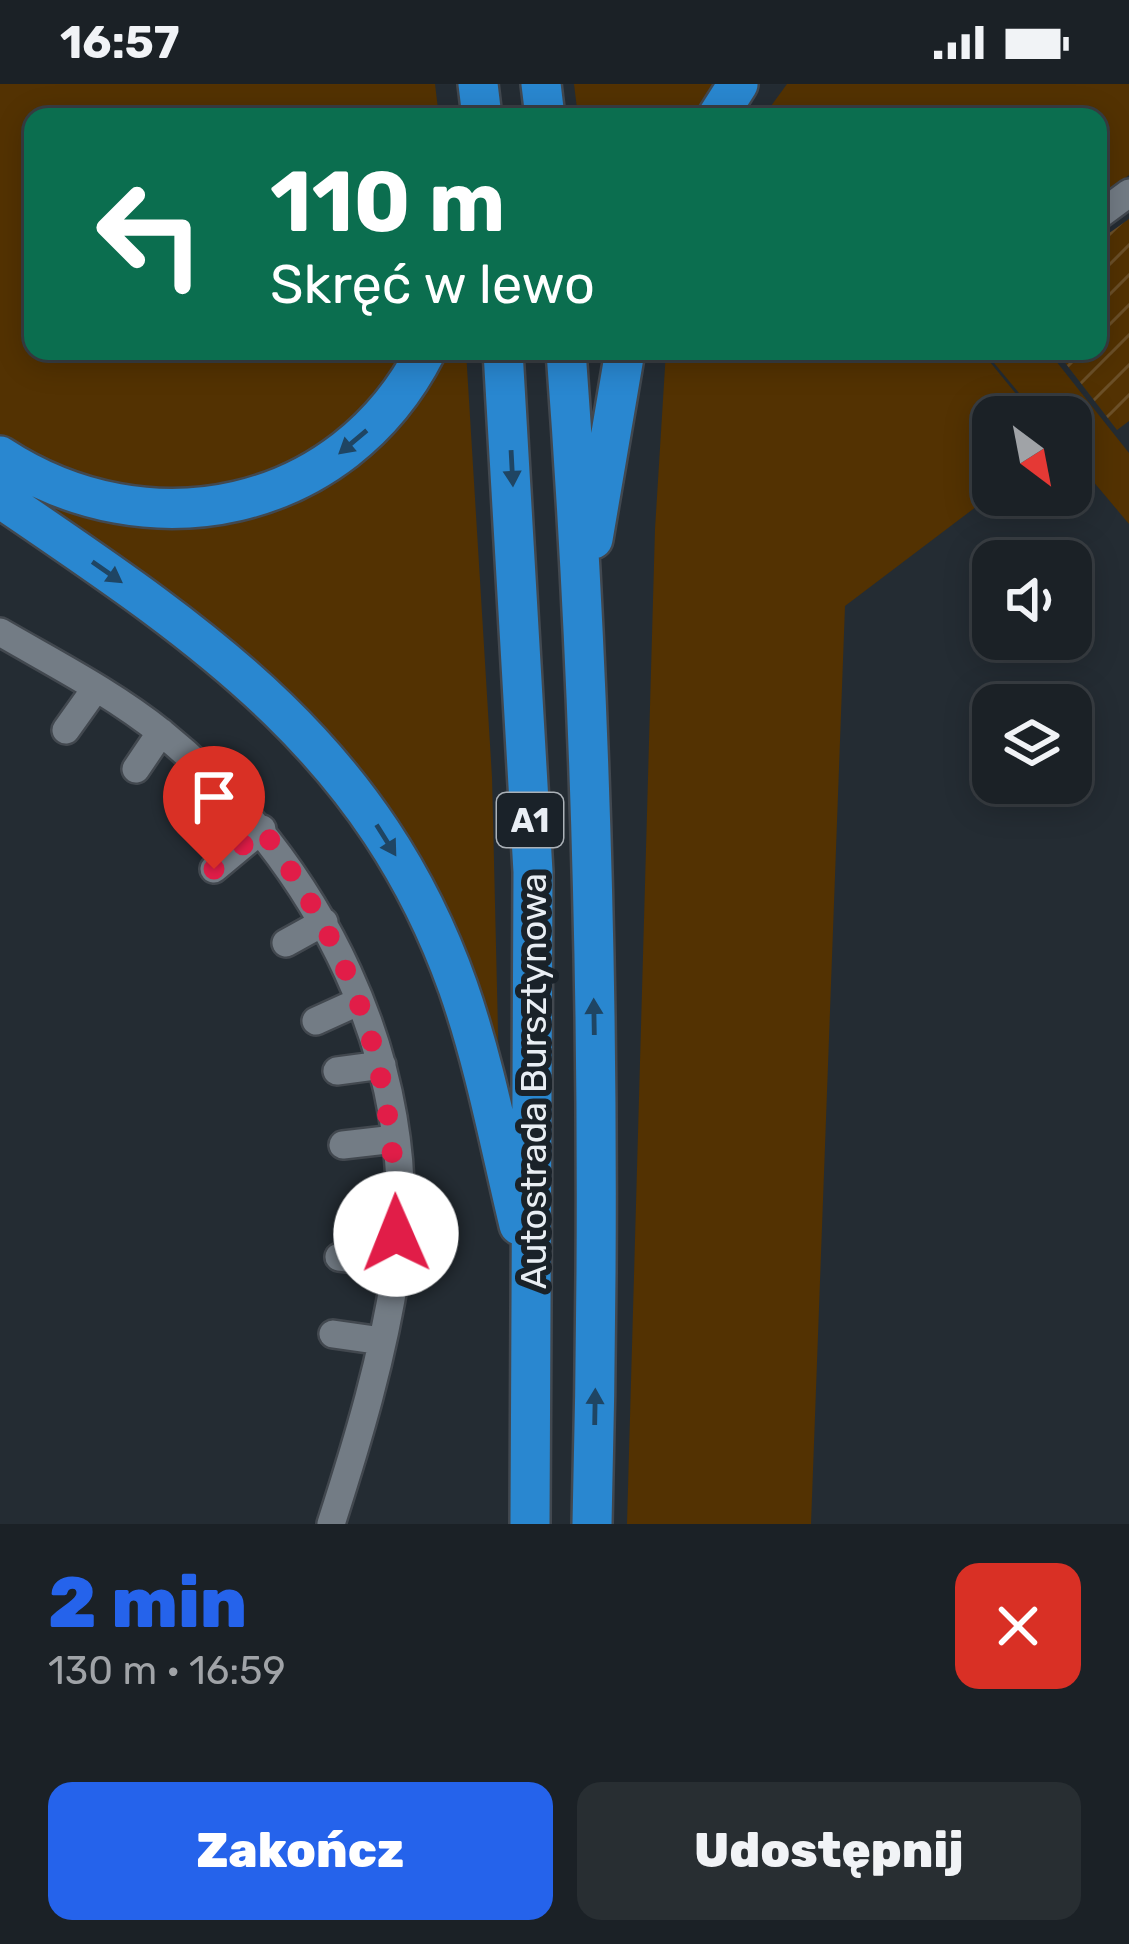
<!DOCTYPE html>
<html lang="pl">
<meta charset="utf-8">
<style>
body{margin:0;font-family:Rubik,sans-serif;background:#282e32;color:#f1f3f6;height:100vh;display:flex;flex-direction:column;font-size:45px;white-space:nowrap}
*{box-sizing:border-box;margin:0}
p{font-size:39px;color:#a0a3a7}
.icon{flex:none;width:66px;height:66px;fill:none;stroke:currentColor;stroke-width:2;stroke-linecap:round;stroke-linejoin:round}
.map{position:relative;height:1440px;overflow:hidden}
.details{display:flex;flex-direction:column;background:#1b2126;flex:1}
.details>*{flex:none}
.banner{position:absolute;left:24px;top:24px;width:1083px;height:252px;border-radius:24px;box-shadow:0 6px 30px #0003,0 0 0 3px #393e43;background:#0b6e4f;color:#fff;overflow:hidden}
.needle{width:78px;rotate:148deg}
.buttons{position:absolute;left:972px;top:312px;display:grid;gap:24px}
.buttons a{display:grid;place-items:center;width:120px;height:120px;border-radius:24px;background:#1b2126;box-shadow:0 6px 30px #0003,0 0 0 3px #393e43;font-size:60px}
.pin{position:absolute;display:grid;place-items:center;width:102px;height:102px;color:#fff;margin:-123px -51px;border-radius:50% 50% 50% 0;rotate:-45deg;box-shadow:0 0 12px #0007}
.pin .icon{rotate:45deg}
.me{position:absolute;width:132px;margin:-66px;rotate:359deg;stroke-linejoin:round;filter:drop-shadow(0 0 9px #0008)}
.turn{display:flex;align-items:center;gap:42px;height:252px;padding:0 48px;font-size:54px}
.turn .icon{width:156px;height:156px;stroke-width:2.5}
.turn b{display:block;font-size:84px;line-height:102px}
.round{display:grid;place-items:center;flex:none;width:126px;height:126px;border-radius:24px;background:#282e32}
.overview{display:flex;align-items:center;justify-content:space-between;height:204px;padding:0 48px}
h1{font-size:72px;font-weight:800;line-height:90px;color:#2563eb}
.primary-button{display:flex;gap:24px;margin-top:auto;padding:24px 48px}
.primary-button a{flex:1;height:138px;border-radius:24px;background:#2563eb;color:#fff;font-size:48px;font-weight:800;line-height:138px;text-align:center}
.primary-button a+a{background:#282e32;color:#f1f3f6}
.status{display:flex;justify-content:space-between;align-items:center;height:84px;padding:0 60px;background:#1b2126;direction:ltr}
.status svg{height:33px;fill:currentColor}
.map>svg:first-child{display:block}
</style>
<div class="status"><b>16:57</b><svg viewBox="0 0 49 12"><path d="M0 12V9h3v3zM5 12V6h3v6zM10 12V3h3v9zM15 12V0h3v12zM26 1h20v11H26zM47 4h2v5h-2z"/></svg></div>
<div class="map">
<svg width="1129" height="1440" viewBox="0 0 1129 1440">
<defs>
<pattern id="garden-furrows" width="10" height="10" patternUnits="userSpaceOnUse" patternTransform="scale(3)"><rect width="10" height="10" fill="#533202"/><path d="M-1 1l2-2M0 10L10 0M9 11l2-2" fill="none" stroke="#6c5028"/></pattern>
</defs>
<rect width="100%" height="100%" fill="#242c33"/>
<path fill="#533202" d="M 0,0 L 435,0 L 439,33 L 33,33 L 33,267 L 404,267 L 356,332 L 329,357 L 295,379 L 229,404 L 115,408 L 0,354 Z
M 574,0 L 719,0 L 698,33 L 578,33 Z
M 787,0 L 1129,0 L 1129,91 L 1098,115 L 1098,33 L 763,33 Z
M 440,267 L 466,267 L 492,693 L 499,988 L 402,753 L 0,399 L 0,390 L 44,416 L 112,438 L 183,443 L 238,436 Z
M 666,267 L 981,267 L 1035,333 L 993,333 L 993,410 L 845,522 L 811,1440 L 627,1440 L 655,445 Z
M 984,267 L 1048,267 L 1129,369 L 1129,440 L 1071,371 L 1071,333 L 1039,333 Z"/>
<path fill="url(#garden-furrows)" d="M 1129,135 L 1129,337 L 1117,346 L 1056,267 L 1098,267 L 1098,157 Z"/>
<g fill="none" stroke-linecap="round" stroke-linejoin="round">
<defs>
<path id="minor" d="M 1098,132 L 1129,109
M 0,548 C 55,580 112,609 162,649 C 317,774 424,982 396,1185 C 383,1273 358,1356 331,1440
M 66,646 L 96,604
M 136,685 L 161,648
M 214,785 L 262,745
M 286,859 L 324,838
M 316,937 L 360,917
M 337,987 L 382,981
M 343,1061 L 395,1055
M 339,1173 L 396,1180
M 333,1250 L 382,1257"/>
<path id="highway" d="M 478,0 L 482,33
M 541,0 L 545,33
M 717,33 L 738,0
M 503,267 L 533,788 L 530,1440
M 566,267 C 595,657 602,1049 592,1440
M 0,372 C 148,469 343,430 426,267
M 0,414 C 200,550 373,663 458,903 C 485,980 500,1062 519,1141
M 593,455 L 625,267"/>
</defs>
<use href="#minor" stroke="#42484f" stroke-width="32"/>
<use href="#highway" stroke="#42484f" stroke-width="44"/>
<use href="#minor" stroke="#737c85" stroke-width="27"/>
<use href="#highway" stroke="#2987d0" stroke-width="39"/>
</g>
<defs><path id="oneway-solid" d="M-6-.8H1V-3.2L6.5 0L1 3.2V.8H-6Z" transform="scale(3)"/></defs>
<g fill="#1f4563">
<use href="#oneway-solid" transform="translate(353 358) rotate(140)"/>
<use href="#oneway-solid" transform="translate(512 384) rotate(87)"/>
<use href="#oneway-solid" transform="translate(107 488) rotate(35)"/>
<use href="#oneway-solid" transform="translate(386 756) rotate(58)"/>
<use href="#oneway-solid" transform="translate(594 933) rotate(-91)"/>
<use href="#oneway-solid" transform="translate(595 1323) rotate(-89)"/>
</g>
<g fill="none" stroke-linecap="round" stroke-linejoin="round">
<path stroke="#e11d48" stroke-width="21" stroke-dasharray="0 37.8" d="M 214,785 L 262,745 C 359,880 395,985 396,1150"/>
</g>
<g text-anchor="middle" dominant-baseline="central" stroke-width="12" stroke-linejoin="round" paint-order="stroke">
<rect fill="#1a2229" stroke="#abb1b7" stroke-width="3" x="497" y="709" width="66" height="54" rx="9"/>
<g font-size="33" font-weight="bold" fill="#e9eef4">
<text x="530" y="736">A1</text>
</g>
<g font-size="36" fill="#e9eef4" stroke="#1a2229">
<text transform="translate(533 997) rotate(-90)">Autostrada Bursztynowa</text>
</g>
</g>
</svg>
<div class="buttons">
<a><svg class="needle" viewBox="-14 -14 28 28"><path d="M0-13l5 13h-10z" fill="#e53935"/><path d="M0 13l5-13h-10z" fill="#a0a3a7"/></svg></a>
<a><svg class="icon" aria-label="sound" viewBox="0 0 24 24"><path d="M4 9h4l5-4v14l-5-4H4zM17 9q2 3 0 6"/></svg></a>
<a><svg class="icon" aria-label="layers" viewBox="0 0 24 24"><path d="M12 4l9 5-9 5-9-5zM3 14l9 5 9-5"/></svg></a>
</div>
<div class="pin" style="left:214px;top:785px;background:#d93025"><svg class="icon" aria-label="arrive" viewBox="0 0 24 24"><path d="M6 21V4h12l-3 4 3 4H6"/></svg></div>
<svg class="me" style="left:396px;top:1150px" viewBox="-20 -20 40 40"><circle r="19" fill="#fff"/><path d="M0-13L10 11 0 6-10 11z" fill="#e11d48"/></svg>
<div class="banner">
<div class="turn"><svg class="icon" aria-label="left" viewBox="0 0 24 24"><path d="M17 20v-9H6M10 6l-5 5 5 5"/></svg><div><b>110 m</b>Skręć w lewo</div></div>
</div>
</div>
<section class="details">
<div class="overview"><div><h1>2 min</h1><p>130 m · 16:59</p></div><a class="round" style="background:#d93025;color:#fff"><svg class="icon" aria-label="close" viewBox="0 0 24 24"><path d="M6 6l12 12M18 6L6 18"/></svg></a></div>
<div class="primary-button"><a>Zakończ</a><a>Udostępnij</a></div>
</section>
